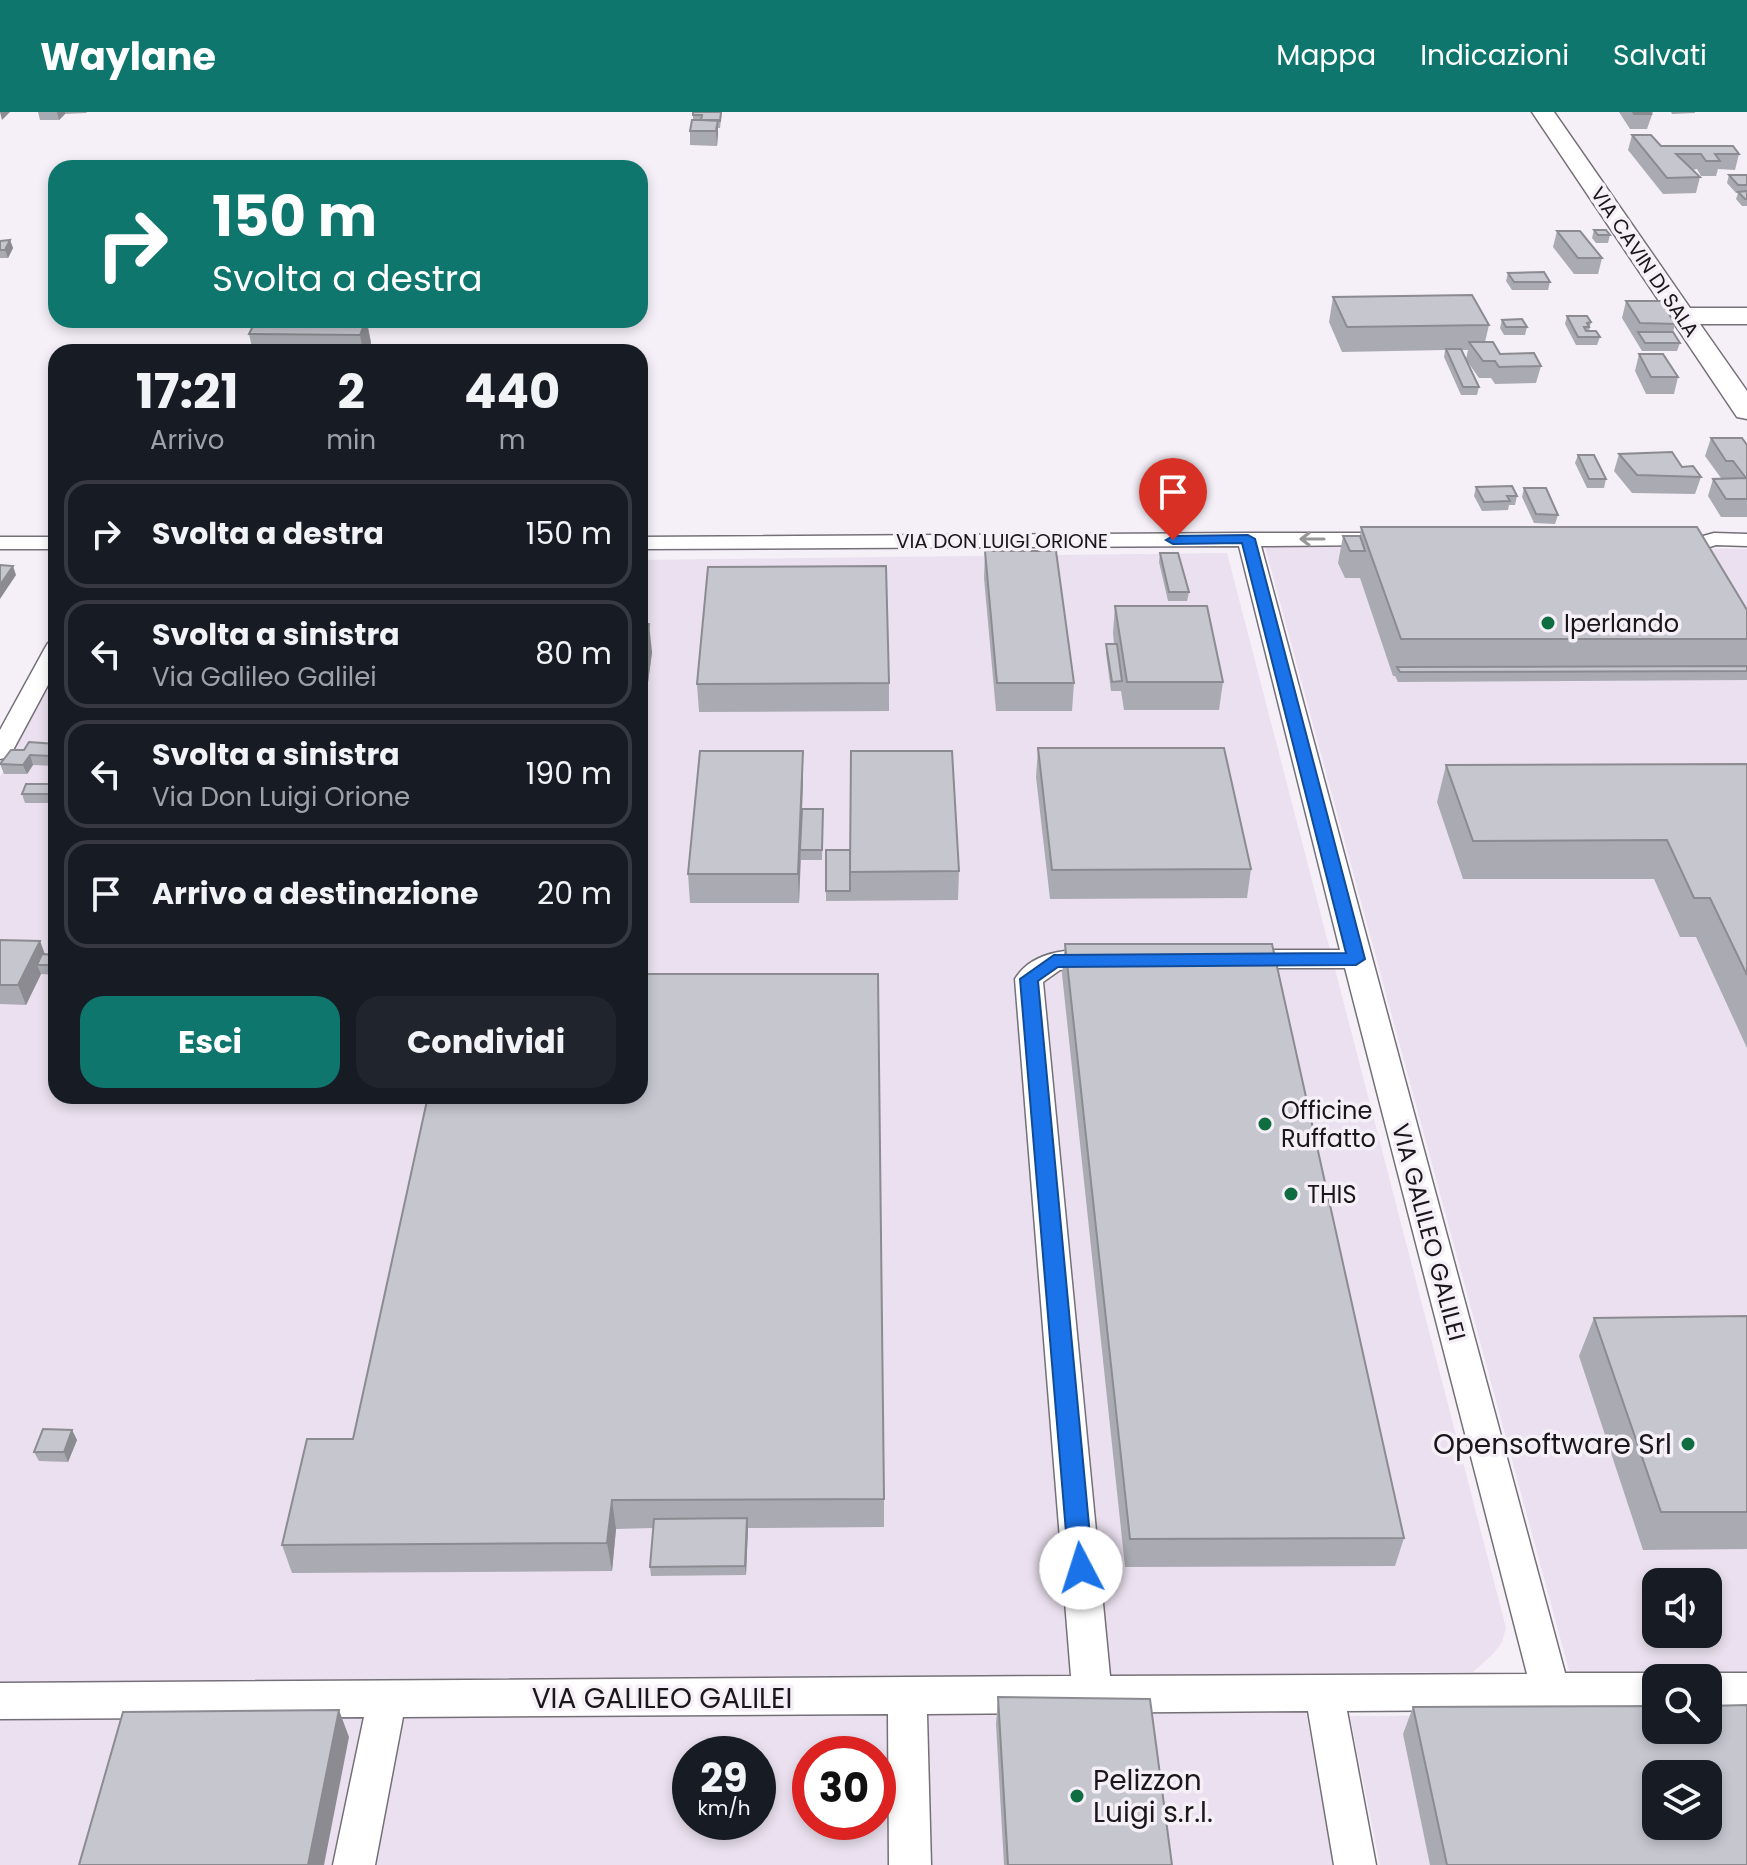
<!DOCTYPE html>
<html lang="it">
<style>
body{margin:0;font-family:Poppins,sans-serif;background:#20242c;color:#f1f3f6;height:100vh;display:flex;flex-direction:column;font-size:30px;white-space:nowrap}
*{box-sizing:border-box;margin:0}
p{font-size:26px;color:#9ea1a6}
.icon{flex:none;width:44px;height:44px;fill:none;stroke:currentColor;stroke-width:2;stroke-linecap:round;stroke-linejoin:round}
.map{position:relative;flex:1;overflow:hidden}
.drawer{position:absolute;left:48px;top:232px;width:600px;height:760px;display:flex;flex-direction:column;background:#171b24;border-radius:24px;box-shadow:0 4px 12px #0003}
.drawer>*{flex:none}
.banner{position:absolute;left:48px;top:48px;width:600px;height:168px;border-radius:24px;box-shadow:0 4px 12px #0003;background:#0f766e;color:#fff;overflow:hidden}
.buttons{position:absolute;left:1642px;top:1456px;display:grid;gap:16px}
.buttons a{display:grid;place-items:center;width:80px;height:80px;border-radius:16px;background:#171b24;box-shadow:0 4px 12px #0003;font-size:40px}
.speed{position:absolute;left:672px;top:1624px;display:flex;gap:16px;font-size:40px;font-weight:700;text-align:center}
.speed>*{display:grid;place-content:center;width:104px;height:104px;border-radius:50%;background:#171b24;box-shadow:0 4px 12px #0003;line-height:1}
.speed small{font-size:20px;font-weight:400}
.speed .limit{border:12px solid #d22;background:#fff;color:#111}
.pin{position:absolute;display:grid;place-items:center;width:68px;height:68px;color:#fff;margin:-82px -34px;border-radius:50% 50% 50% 0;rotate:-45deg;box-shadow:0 0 8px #0007}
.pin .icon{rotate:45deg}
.me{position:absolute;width:88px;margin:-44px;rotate:355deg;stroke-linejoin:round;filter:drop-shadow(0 0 6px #0008)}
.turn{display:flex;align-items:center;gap:28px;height:168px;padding:0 32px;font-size:36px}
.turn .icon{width:104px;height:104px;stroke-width:2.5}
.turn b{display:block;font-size:56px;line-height:68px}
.eta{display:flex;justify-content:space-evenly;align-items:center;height:136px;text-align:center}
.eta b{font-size:48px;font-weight:700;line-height:56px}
.button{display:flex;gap:16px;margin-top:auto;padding:16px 32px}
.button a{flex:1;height:92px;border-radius:24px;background:#0f766e;color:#fff;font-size:32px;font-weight:700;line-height:92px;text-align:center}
.button a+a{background:#20242c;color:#f1f3f6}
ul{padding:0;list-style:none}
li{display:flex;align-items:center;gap:24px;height:108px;margin:0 16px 12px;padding:0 16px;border:4px solid #363941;border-radius:24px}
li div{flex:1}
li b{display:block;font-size:30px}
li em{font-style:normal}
header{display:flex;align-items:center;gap:48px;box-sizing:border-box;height:112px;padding:0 40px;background:#0f766e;color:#fff}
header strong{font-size:38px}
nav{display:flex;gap:44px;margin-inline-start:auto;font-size:28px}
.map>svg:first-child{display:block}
</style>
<header>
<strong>Waylane</strong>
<nav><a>Mappa</a><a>Indicazioni</a><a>Salvati</a></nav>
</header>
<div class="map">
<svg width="1747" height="1753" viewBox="0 0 1747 1753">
<rect width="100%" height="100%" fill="#f5eff7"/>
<path fill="#eae0ef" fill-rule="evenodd" d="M 1264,431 L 1747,437 L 1747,1753 L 1380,1753 L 1350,1604 L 1581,1603 ZM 1656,1470 L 1708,1470 L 1708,1522 L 1656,1522 ZM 1656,1566 L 1708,1566 L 1708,1618 L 1656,1618 ZM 1656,1662 L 1708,1662 L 1708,1714 L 1656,1714 Z
M 1227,441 L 1506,1516 L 1502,1530 L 1493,1542 L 1473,1560 L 1299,1561 L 1333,1753 L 0,1753 L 0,665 L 56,559 L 56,984 L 640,984 L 640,448 ZM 690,1642 L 758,1642 L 758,1710 L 690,1710 ZM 810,1642 L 878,1642 L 878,1710 L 810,1710 Z"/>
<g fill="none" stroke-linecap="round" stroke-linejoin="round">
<defs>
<path id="street" d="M 1248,421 L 1380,421 L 1391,427 L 1380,433 L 1261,434 L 1565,1561 L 1656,1561 L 1669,1566 L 1656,1566 L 1656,1597 L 1347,1599 L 1376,1753 L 1334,1753 L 1308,1599 L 927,1602 L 931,1753 L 889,1753 L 888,1602 L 403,1605 L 375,1753 L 333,1753 L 364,1605 L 0,1607 L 0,1571 L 1071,1564 L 1015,867 C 1033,837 1078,834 1109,842 L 1113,849 L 1109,856 L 1060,858 L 1043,870 L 1110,1564 L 1527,1562 L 1345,856 L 1237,856 L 1227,854 L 1223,847 L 1227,840 L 1237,838 L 1340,838 L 1239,434 L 640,437 L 640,425 Z
M 1669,421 L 1696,426 L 1714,421 L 1747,422 L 1747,434 L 1716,433 L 1697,439 L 1661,432 L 1658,427 Z
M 0,425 L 56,425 L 56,437 L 0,437 Z
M 56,529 L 56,558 L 12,640 L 9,645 L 0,647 L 0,618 L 45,536 L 48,531 Z
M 1708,1561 L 1747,1561 L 1747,1597 L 1708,1597 L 1708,1566 L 1695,1566 Z"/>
<path id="secondary" d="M 1532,0 L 1554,0 L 1690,196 L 1747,196 L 1747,212 L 1700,212 L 1747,279 L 1747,307 L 1737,305 Z"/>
</defs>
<use href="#street" stroke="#757078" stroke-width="3"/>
<use href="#secondary" stroke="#757078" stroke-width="3"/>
<use href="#street" fill="#fff" fill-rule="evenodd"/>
<use href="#secondary" fill="#fff" fill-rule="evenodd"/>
</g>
<path fill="#aaaab2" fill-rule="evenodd" d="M 38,0 L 87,0 L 86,1 L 65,2 L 59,8 L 40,8 Z
M 722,0 L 720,16 L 718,16 L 717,34 L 690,33 L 690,19 L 693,8 L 693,3 Z
M 1619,0 L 1653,0 L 1647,17 L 1630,17 Z
M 1671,0 L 1695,0 L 1695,1 L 1672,2 Z
M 1632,23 L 1661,34 L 1739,42 L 1735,58 L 1718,57 L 1716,64 L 1701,64 L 1697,57 L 1692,58 L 1700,65 L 1696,81 L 1663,82 L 1628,38 Z
M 1729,63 L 1747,63 L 1747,94 L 1742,94 L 1736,87 L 1738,81 L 1736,81 L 1727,71 Z
M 1594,118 L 1610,123 L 1608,131 L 1596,131 L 1592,126 Z
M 1557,119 L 1602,146 L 1598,162 L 1574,162 L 1553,135 Z
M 10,128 L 13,136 L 8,146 L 0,146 L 0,129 Z
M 1508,161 L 1550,170 L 1548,178 L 1512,178 L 1506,169 Z
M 1333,185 L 1489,213 L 1485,230 L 1500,242 L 1541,254 L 1536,271 L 1495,272 L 1491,266 L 1479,266 L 1467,249 L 1479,275 L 1477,283 L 1461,283 L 1444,245 L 1445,238 L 1342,240 L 1329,210 ZM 1462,238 L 1468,238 L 1466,247 Z
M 1626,189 L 1675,212 L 1673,220 L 1680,231 L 1677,239 L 1642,239 L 1622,206 Z
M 1567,204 L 1591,210 L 1589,219 L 1600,225 L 1597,233 L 1576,233 L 1565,212 Z
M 256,208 L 367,208 L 371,231 L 368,240 L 253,240 L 249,222 Z
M 1502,208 L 1527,215 L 1525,223 L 1504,223 L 1500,216 Z
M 1639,242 L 1678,265 L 1674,282 L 1646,282 L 1635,259 Z
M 1711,326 L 1747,333 L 1747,405 L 1721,405 L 1708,384 L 1713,367 L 1721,366 L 1705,344 Z
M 1619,342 L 1682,355 L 1701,365 L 1695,382 L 1632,381 L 1614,359 Z
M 1578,343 L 1606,367 L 1604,376 L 1587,376 L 1575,351 Z
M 1476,375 L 1517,384 L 1515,393 L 1509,393 L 1508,398 L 1482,399 L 1474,384 Z
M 1524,376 L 1558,403 L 1555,412 L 1534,411 L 1522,385 Z
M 1361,415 L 1747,498 L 1747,568 L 1398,570 L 1395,564 L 1393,564 L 1360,466 L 1345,466 L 1338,451 L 1343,424 L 1360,424 Z
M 985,439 L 1074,571 L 1072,599 L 996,599 L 984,466 Z
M 1160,441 L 1189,480 L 1187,489 L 1168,489 L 1159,450 Z
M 1115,494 L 1223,570 L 1219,598 L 1124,598 L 1121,579 L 1111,579 L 1106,541 L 1106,532 L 1114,532 L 1113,521 Z
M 640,512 L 652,540 L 644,601 L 640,601 Z
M 889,571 L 889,599 L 699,600 L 697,572 Z
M 56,632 L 55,654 L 33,653 L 27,662 L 4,662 L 0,652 Z
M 1038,636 L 1251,757 L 1247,786 L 1050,787 L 1036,665 Z
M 803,639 L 802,697 L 823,697 L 822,748 L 801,748 L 801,747 L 799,791 L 690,791 L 688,762 Z
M 1747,652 L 1747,936 L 1696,825 L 1680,825 L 1654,767 L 1463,767 L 1437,690 L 1446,653 Z
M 56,672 L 56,691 L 25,691 L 22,682 Z
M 826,738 L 959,759 L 958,788 L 826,789 Z
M 0,828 L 40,829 L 45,843 L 56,850 L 56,863 L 41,862 L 26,893 L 0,892 Z
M 1065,832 L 1404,1426 L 1395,1454 L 1125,1455 L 1062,862 Z
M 1747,1204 L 1747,1437 L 1643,1438 L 1579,1244 L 1594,1206 Z
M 72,1318 L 77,1328 L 68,1350 L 39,1349 L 34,1340 Z
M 307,1327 L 884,1387 L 884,1415 L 748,1416 L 746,1463 L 651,1464 L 650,1455 L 653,1416 L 616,1417 L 612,1459 L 292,1461 L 282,1433 Z
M 998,1585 L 1172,1753 L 1004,1753 L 996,1612 Z
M 1413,1595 L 1747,1753 L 1430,1753 L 1403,1622 Z"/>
<path fill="#8b8b91" d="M 0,0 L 10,0 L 2,8 Z
M 57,0 L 65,0 L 65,2 L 59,8 Z
M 718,8 L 718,22 L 717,34 L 716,19 Z
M 10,128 L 13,136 L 8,146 L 5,138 Z
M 366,208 L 371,231 L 368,240 L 363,240 L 360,223 Z
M 13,454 L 16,463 L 0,487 L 0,473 Z
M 649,512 L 652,540 L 644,601 L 642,573 Z
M 56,637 L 56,652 L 55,654 L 52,644 Z
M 803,639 L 803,668 L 799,791 L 798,762 Z
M 30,643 L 33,653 L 27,662 L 23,653 Z
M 40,829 L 47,848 L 37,853 L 41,862 L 26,893 L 18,873 Z
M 72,1318 L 77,1328 L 68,1350 L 64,1340 Z
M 612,1388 L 616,1417 L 612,1459 L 607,1431 Z
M 747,1406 L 748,1416 L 746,1463 L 745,1454 Z
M 339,1598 L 349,1625 L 324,1753 L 308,1753 Z"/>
<path fill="#c6c6cf" stroke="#8b8b91" stroke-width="2" fill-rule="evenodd" d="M 693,0 L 721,0 L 720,9 L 701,8 L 702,3 L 693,3 Z
M 1633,0 L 1650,0 L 1651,2 L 1634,2 Z
M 692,8 L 718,8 L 716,19 L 690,19 Z
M 1632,23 L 1651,23 L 1661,34 L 1733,34 L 1739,42 L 1715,42 L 1720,49 L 1706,49 L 1701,42 L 1676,42 L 1700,65 L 1667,66 Z
M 1729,63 L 1747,63 L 1747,73 L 1738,73 Z
M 1747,79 L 1747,87 L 1745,87 L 1738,80 Z
M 1594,118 L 1606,118 L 1610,123 L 1598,123 Z
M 1557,119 L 1580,119 L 1602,146 L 1578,146 Z
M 10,128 L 5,138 L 0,138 L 0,129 Z
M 1544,160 L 1550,170 L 1514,170 L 1508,161 Z
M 1472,183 L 1489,213 L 1347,215 L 1333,185 Z
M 1626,189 L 1661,189 L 1675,212 L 1640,211 Z
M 1567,204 L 1587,204 L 1591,210 L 1587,211 L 1589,215 L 1584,215 L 1586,219 L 1596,219 L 1600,225 L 1578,225 Z
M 1522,207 L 1527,215 L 1506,215 L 1502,208 Z
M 256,208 L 366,208 L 360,223 L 249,222 Z
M 1638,220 L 1673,220 L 1680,231 L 1645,231 Z
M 1469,230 L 1493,230 L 1500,242 L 1534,241 L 1541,254 L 1499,255 L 1495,249 L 1483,249 Z
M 300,233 L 357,235 L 355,240 L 296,240 Z
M 1446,237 L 1461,237 L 1479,275 L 1463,275 Z
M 1639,242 L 1663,242 L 1678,265 L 1651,265 Z
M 1711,326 L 1742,326 L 1747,333 L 1747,387 L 1726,387 L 1713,367 L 1746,366 L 1733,349 L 1726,349 Z
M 1672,340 L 1682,355 L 1693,354 L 1701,365 L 1637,363 L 1619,342 Z
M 1578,343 L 1594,343 L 1606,367 L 1589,367 Z
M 1512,374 L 1517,384 L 1507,384 L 1510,389 L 1484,390 L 1476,375 Z
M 1524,376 L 1546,376 L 1558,403 L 1536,402 Z
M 1361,415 L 1697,415 L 1747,498 L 1747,527 L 1401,527 Z
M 1343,424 L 1360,424 L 1365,439 L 1350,439 Z
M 985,439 L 1056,439 L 1074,571 L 997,571 Z
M 1160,441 L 1178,441 L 1189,480 L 1169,480 Z
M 0,453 L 13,454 L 0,473 Z
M 886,454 L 889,571 L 697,572 L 708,455 Z
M 1115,494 L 1207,494 L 1223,570 L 1127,570 Z
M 640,512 L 649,512 L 642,573 L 640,573 Z
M 1106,532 L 1117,532 L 1122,569 L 1112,570 Z
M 1747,554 L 1747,559 L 1400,560 L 1397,555 Z
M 29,630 L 56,632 L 56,637 L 52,644 L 30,643 L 23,653 L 0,652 L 11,638 L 24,638 Z
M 1038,636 L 1224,636 L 1251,757 L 1052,758 Z
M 700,639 L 803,639 L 798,762 L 688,762 Z
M 851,639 L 952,639 L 959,759 L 850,760 Z
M 1747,652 L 1747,863 L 1710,786 L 1694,786 L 1667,728 L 1473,729 L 1446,653 Z
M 26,672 L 56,672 L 56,682 L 22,682 Z
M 802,697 L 823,697 L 822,738 L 800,738 Z
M 826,738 L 850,738 L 850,779 L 826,779 Z
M 0,828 L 40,829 L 18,873 L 0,873 Z
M 1065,832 L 1272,832 L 1404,1426 L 1130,1427 Z
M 42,842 L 56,843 L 56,850 L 54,853 L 37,853 Z
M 640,862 L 878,862 L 884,1387 L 612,1388 L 607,1431 L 282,1433 L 307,1327 L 353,1327 L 428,984 L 640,984 Z
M 1747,1204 L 1747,1400 L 1661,1400 L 1594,1206 Z
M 43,1317 L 72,1318 L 64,1340 L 34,1340 Z
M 747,1406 L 745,1454 L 650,1455 L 654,1407 Z
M 998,1585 L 1150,1587 L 1172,1753 L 1008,1753 Z
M 1747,1593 L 1747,1753 L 1447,1753 L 1413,1595 L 1656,1594 L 1656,1618 L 1708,1618 L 1708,1594 ZM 1656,1662 L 1708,1662 L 1708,1714 L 1656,1714 Z
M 339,1598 L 308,1753 L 79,1753 L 123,1600 Z"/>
<defs><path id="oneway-shaft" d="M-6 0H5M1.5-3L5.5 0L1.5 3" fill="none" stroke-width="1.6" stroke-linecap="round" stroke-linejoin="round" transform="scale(2)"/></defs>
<use stroke="#989798" href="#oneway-shaft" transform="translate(1312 427) rotate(180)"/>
<path fill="#1a73e8" stroke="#114b97" stroke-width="2" d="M 1248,423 L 1255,427 L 1365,847 L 1356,853 L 1058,855 L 1038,869 L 1093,1456 L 1090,1463 L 1081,1466 L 1073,1463 L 1069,1456 L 1020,867 L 1054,843 L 1346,841 L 1242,431 L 1173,432 L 1166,428 L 1173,424 Z"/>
<g fill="#106d42" stroke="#f5eff7" stroke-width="3">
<circle cx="1548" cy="511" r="8"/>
<circle cx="1265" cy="1012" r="8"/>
<circle cx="1291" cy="1082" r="8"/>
<circle cx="1688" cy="1332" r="8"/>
<circle cx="1077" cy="1684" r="8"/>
</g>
<g text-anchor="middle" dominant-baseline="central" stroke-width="7" stroke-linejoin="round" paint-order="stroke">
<g font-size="20" fill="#19171a" stroke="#f5eff7">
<text transform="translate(1645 150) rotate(56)">VIA CAVIN DI SALA</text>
<text x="1002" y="429">VIA DON LUIGI ORIONE</text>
</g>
<g font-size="24" fill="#19171a" stroke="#f5eff7" text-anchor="start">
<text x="1564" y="511">Iperlando</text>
<text x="1281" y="998">Officine<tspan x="1281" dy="28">Ruffatto</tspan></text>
<text x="1307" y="1082">THIS</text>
</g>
<g font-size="24" fill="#19171a" stroke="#f5eff7">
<text transform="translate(1429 1120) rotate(75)">VIA GALILEO GALILEI</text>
</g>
<g font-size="28" fill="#19171a" stroke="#f5eff7" text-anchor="end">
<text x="1672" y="1332">Opensoftware Srl</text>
<text x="1093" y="1668" text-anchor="start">Pelizzon<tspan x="1093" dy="32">Luigi s.r.l.</tspan></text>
</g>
<g font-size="28" fill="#19171a" stroke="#f5eff7">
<text x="662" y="1586">VIA GALILEO GALILEI</text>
</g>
</g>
</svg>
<div class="buttons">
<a><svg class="icon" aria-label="sound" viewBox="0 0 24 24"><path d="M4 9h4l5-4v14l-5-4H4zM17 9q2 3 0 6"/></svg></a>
<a><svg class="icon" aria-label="search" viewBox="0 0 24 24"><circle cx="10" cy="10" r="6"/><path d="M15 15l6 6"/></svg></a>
<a><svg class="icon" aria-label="layers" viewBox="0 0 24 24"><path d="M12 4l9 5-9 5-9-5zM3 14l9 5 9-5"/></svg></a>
</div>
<div class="speed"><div>29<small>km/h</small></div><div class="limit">30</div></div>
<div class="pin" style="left:1173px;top:428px;background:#d93025"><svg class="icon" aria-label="arrive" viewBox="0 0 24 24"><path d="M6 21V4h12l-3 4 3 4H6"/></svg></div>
<svg class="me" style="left:1081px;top:1456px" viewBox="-20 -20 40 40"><circle r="19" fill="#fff"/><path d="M0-13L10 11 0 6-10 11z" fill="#1a73e8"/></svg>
<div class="banner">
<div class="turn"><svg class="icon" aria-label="right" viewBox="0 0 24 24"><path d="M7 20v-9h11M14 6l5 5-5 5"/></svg><div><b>150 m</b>Svolta a destra</div></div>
</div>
<section class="drawer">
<div class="eta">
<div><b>17:21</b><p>Arrivo</p></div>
<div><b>2</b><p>min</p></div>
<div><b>440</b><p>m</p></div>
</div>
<ul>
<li><svg class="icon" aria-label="right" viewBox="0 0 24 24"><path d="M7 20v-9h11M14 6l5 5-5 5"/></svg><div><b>Svolta a destra</b></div><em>150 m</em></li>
<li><svg class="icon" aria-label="left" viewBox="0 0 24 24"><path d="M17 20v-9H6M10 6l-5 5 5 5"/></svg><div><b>Svolta a sinistra</b><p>Via Galileo Galilei</p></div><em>80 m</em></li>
<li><svg class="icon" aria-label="left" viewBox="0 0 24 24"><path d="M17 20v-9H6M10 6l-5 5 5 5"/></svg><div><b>Svolta a sinistra</b><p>Via Don Luigi Orione</p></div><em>190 m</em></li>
<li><svg class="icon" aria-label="arrive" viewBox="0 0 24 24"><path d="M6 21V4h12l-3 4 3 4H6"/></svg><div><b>Arrivo a destinazione</b></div><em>20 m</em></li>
</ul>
<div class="button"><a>Esci</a><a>Condividi</a></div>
</section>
</div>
